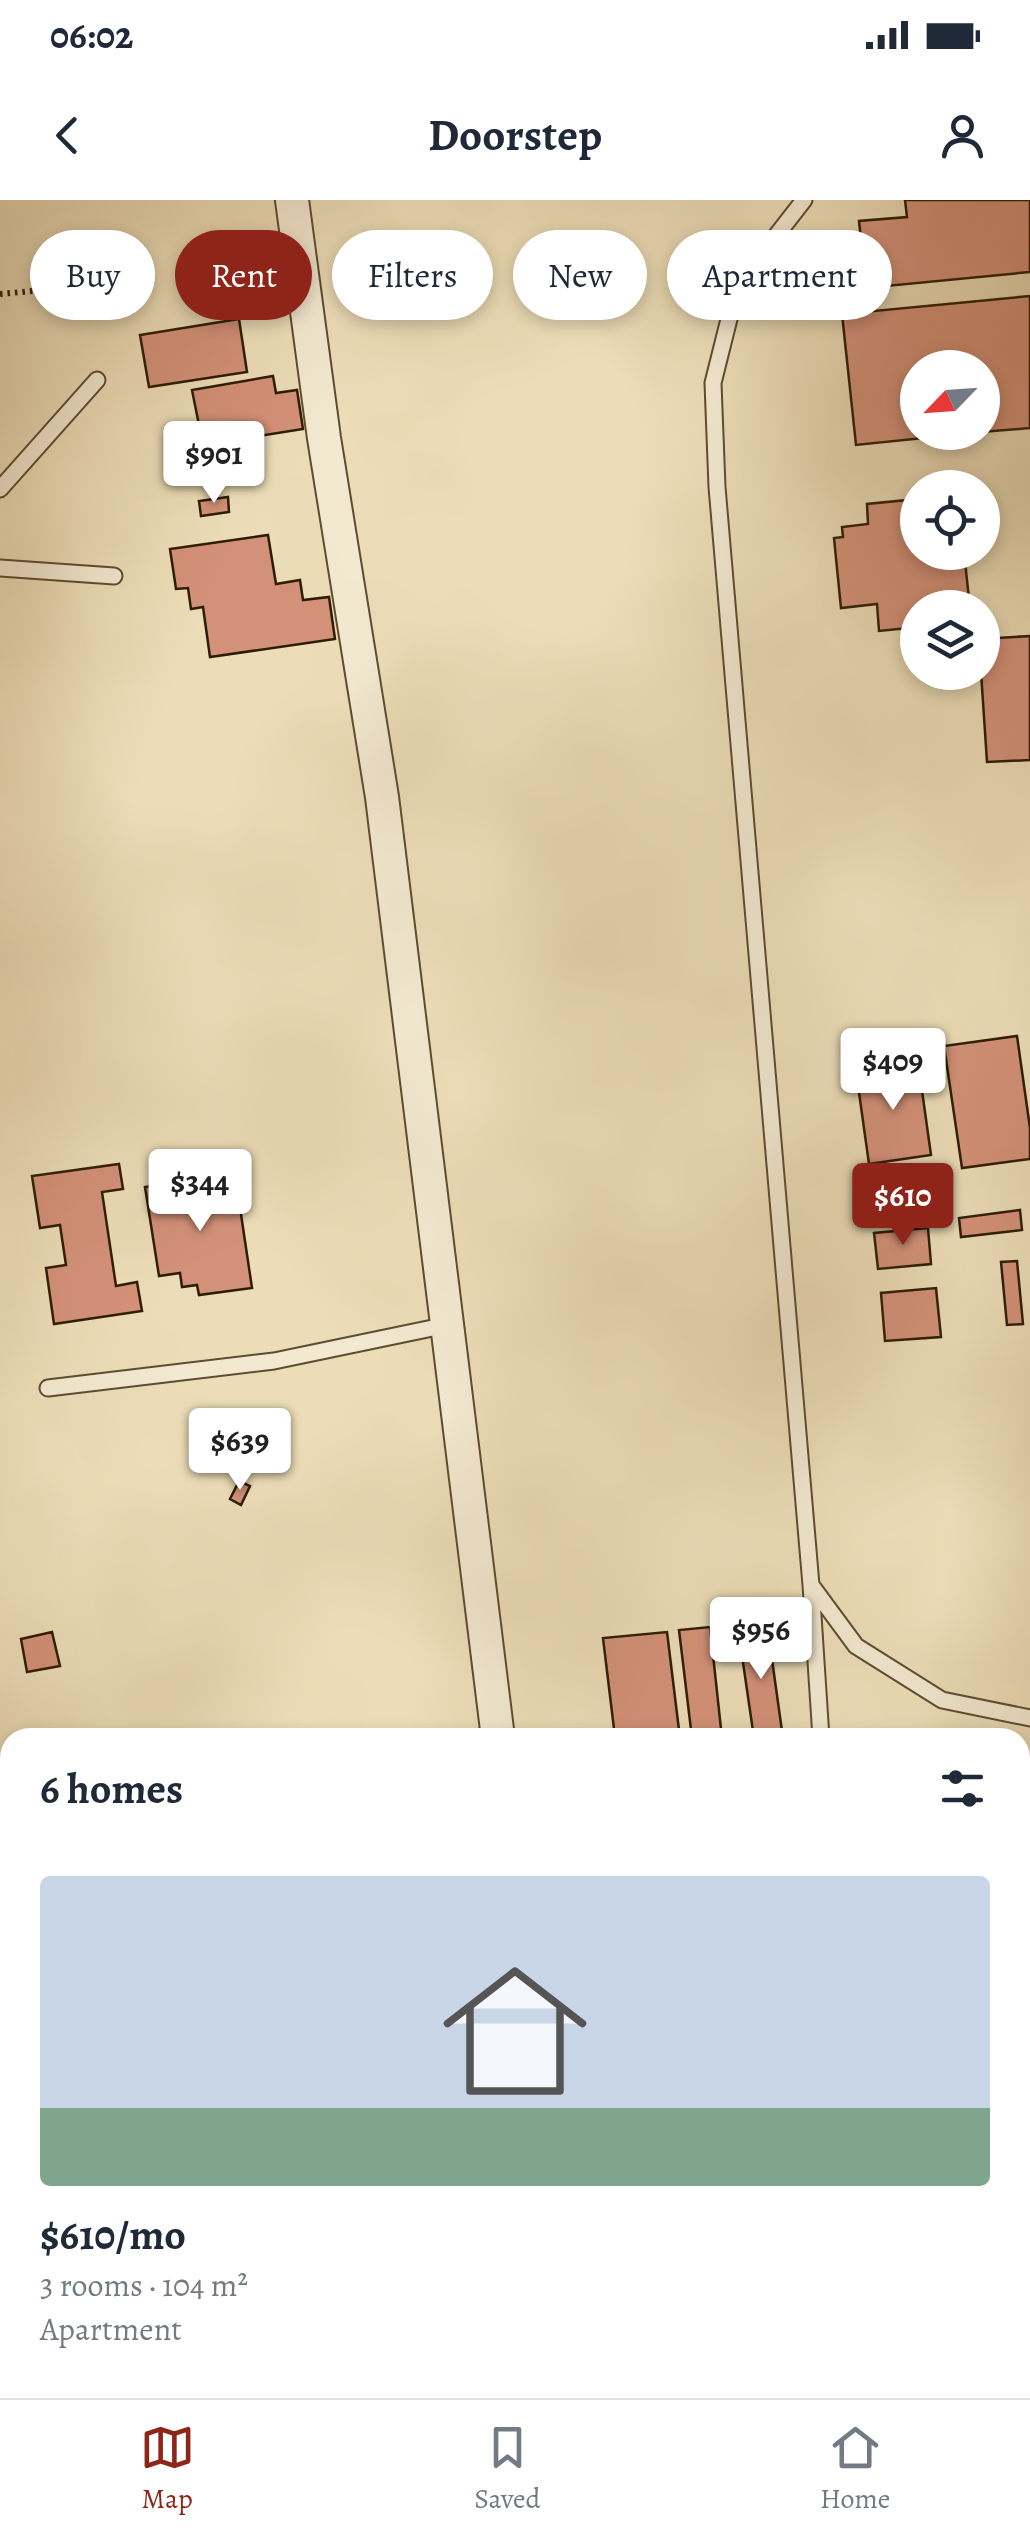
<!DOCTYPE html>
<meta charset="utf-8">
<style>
body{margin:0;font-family:Alegreya,serif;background:#f2f2f3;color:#1f2937;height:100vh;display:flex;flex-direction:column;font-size:38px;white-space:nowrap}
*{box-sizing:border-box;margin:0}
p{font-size:32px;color:#747a83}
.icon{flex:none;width:55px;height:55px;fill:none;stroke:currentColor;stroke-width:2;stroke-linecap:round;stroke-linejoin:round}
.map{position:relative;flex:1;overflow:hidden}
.side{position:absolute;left:0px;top:1528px;width:1030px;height:672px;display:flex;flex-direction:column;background:#fff;border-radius:30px 30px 0 0;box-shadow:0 5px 15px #0003}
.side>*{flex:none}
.hud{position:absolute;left:30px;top:30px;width:970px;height:90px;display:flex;gap:20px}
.needle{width:65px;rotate:245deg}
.tools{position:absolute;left:900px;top:150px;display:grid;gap:20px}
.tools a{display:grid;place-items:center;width:100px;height:100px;border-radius:50%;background:#fff;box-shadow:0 5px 15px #0003;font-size:50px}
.price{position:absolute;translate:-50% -85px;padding:0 22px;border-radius:10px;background:#fff;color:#222;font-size:32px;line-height:65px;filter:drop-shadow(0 2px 5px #0008)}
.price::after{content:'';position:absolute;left:50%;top:60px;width:30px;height:22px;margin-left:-15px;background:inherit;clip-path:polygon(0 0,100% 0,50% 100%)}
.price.on{background:#8f2418;color:#fff}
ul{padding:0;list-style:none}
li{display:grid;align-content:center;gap:20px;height:530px;padding:0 40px}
li span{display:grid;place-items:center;height:310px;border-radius:10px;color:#555}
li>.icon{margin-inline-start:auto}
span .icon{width:180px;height:180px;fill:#fffc;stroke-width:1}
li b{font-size:42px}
h2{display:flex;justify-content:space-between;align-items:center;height:120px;padding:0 40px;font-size:42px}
.tag{padding:0 35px;border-radius:45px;background:#fff;box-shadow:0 5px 15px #0003;font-size:35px;line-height:90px}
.tag.on{background:#8f2418;color:#fff}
.status{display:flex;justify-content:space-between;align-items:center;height:70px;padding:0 50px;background:#fff;direction:ltr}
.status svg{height:28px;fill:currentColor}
header{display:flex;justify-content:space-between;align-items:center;height:130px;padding:0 40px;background:#fff;font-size:45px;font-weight:600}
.dock{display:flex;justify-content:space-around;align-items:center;height:140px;border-top:2px solid #e0e1e3;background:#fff;font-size:28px;color:#747a83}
.dock a{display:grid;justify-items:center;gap:5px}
.dock .on{color:#8f2418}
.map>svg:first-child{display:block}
.building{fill:#d39179;stroke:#2d1c03;stroke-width:2.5}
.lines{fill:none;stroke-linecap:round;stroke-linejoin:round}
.lane-casing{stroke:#5d4c30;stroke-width:19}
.street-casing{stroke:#5d4c30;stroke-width:36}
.path{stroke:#2d1c03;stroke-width:6;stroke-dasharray:2.5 5;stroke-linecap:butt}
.lane{stroke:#f3e9d1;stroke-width:15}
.street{stroke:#f3e9d1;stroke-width:32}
</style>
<div class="status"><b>06:02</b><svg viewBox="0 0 49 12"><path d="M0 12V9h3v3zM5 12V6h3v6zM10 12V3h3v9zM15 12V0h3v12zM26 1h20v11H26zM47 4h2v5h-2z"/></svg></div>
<header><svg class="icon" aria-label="back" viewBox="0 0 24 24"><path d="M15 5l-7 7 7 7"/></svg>Doorstep<svg class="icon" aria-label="person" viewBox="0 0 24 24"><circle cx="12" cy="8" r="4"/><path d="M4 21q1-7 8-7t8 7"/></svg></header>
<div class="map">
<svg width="1030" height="2198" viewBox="0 0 1030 2198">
<rect width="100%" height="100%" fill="#ecddb8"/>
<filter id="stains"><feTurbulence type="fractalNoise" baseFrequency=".002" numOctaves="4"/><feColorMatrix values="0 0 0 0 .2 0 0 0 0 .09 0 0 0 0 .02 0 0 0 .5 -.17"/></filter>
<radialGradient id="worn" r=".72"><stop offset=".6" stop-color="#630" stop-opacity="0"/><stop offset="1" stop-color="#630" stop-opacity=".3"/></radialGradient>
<path class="building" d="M905,0H1030V72L866,88L859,21L907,17Z
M1030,96V228L982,232V168H918V232H982L856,245L842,114Z
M239,119L247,172L149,187L140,135Z
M273,176L276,193L297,190L303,229L203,245L192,190Z
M228,297L229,312L201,316L199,301Z
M918,299V352H964L970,408H918V427L879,431L877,404L841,408L834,338L843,337L842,327L868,324L867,304Z
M268,335L276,384L300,380L303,400L329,397L335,439L210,457L203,407L191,409L188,388L176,389L170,349Z
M1030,436V560L987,562L981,472L982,439Z
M1017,836L1030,928V959L962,968L944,846Z
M918,862L931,955L869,964L856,871Z
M119,964L123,989L102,992L116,1086L137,1082L142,1111L54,1124L46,1068L66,1065L60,1025L40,1028L32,976Z
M235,974L252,1088L199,1095L197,1085L182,1087L180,1073L159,1076L145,987Z
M1020,1010L1022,1030L961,1037L959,1018Z
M928,1028L931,1064L878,1069L874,1033Z
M1017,1061L1023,1124L1007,1125L1001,1062Z
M936,1088L941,1137L885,1141L881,1093Z
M239,1281L250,1286L241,1305L230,1299Z
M767,1424L783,1538H754L738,1428Z
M710,1427L722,1538H692L679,1430Z
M52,1432L60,1466L27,1472L21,1439Z
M667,1432L679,1530L615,1537L603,1438Z
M1030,1612V1754L1022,1755L1020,1613Z
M1030,2159V2198H1017L1020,2190Z
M366,2190H477L479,2198H367Z
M605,2190H665V2198H606Z"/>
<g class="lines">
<g class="lane-casing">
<path id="lane" d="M804,0L765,50L732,107L713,183L717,287L811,1385L856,1446L942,1500L1030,1518
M0,289L97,180
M0,368L114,376
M48,1188L274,1161L447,1125
M811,1385L821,1538
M1020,1912L1030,1909
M683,2190L685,2198
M838,2198L884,2190"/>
</g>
<g class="street-casing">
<path id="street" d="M292,0L324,238L382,597L498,1538"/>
</g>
<path class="path" d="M0,94L97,85L155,86"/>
<use href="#lane" class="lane"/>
<use href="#street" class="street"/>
</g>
<rect width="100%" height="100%" filter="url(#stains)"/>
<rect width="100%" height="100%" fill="url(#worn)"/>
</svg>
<div class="tools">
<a><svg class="needle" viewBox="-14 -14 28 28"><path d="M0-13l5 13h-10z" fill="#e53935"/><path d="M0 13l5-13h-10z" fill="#747a83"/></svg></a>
<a><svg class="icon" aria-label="locate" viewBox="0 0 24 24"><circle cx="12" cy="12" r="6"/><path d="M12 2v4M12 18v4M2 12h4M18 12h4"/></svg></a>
<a><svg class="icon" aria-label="layers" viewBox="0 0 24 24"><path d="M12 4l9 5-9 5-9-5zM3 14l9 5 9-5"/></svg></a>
</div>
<b class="price" style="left:214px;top:306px">$901</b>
<b class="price" style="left:893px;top:913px">$409</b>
<b class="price" style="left:200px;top:1034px">$344</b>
<b class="price on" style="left:903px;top:1048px">$610</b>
<b class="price" style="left:240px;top:1293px">$639</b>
<b class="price" style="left:761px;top:1482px">$956</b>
<div class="hud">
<a class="tag">Buy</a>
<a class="tag on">Rent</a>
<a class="tag">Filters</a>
<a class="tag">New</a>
<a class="tag">Apartment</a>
</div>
<section class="side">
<h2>6 homes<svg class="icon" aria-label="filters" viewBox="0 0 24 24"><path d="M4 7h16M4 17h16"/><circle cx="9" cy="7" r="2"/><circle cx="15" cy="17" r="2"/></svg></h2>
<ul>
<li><span style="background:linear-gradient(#c9d6e8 75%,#7fa58c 0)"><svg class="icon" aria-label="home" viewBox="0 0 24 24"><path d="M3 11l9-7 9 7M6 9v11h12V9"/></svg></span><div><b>$610/mo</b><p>3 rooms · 104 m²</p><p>Apartment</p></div></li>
</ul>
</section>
</div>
<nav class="dock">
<a class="on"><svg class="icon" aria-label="map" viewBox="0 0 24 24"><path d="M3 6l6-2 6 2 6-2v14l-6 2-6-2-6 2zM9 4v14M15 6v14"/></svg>Map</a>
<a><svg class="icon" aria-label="saved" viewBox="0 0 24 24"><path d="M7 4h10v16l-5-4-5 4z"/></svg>Saved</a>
<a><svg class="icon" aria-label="home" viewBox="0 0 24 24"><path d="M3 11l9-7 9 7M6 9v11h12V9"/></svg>Home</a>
</nav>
